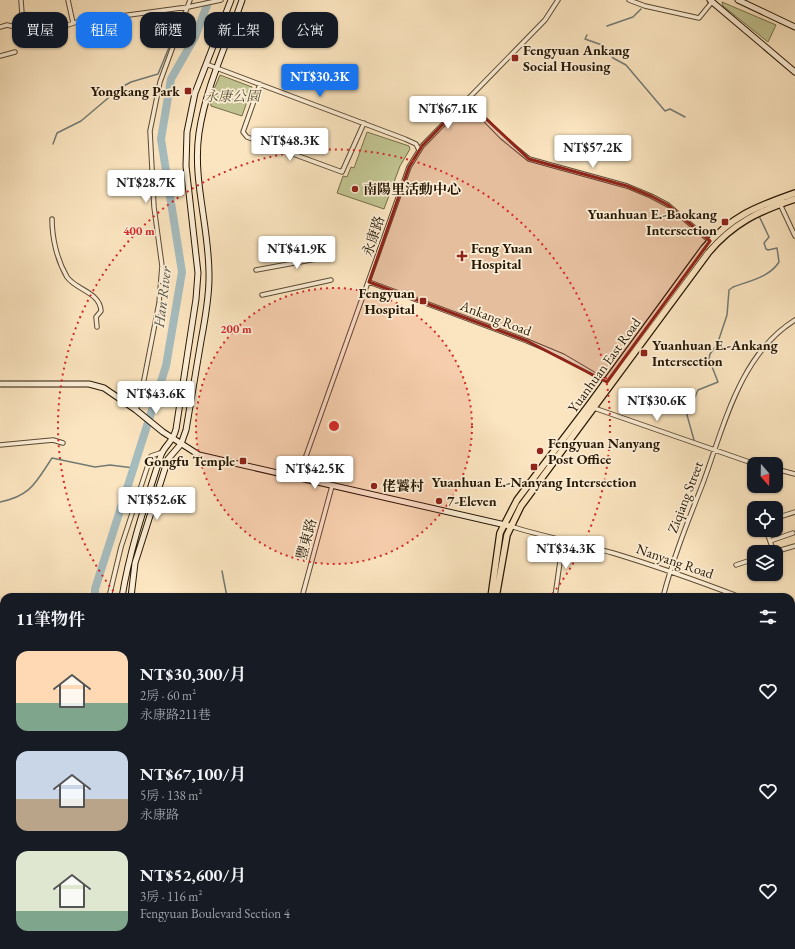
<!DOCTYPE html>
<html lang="zh-TW">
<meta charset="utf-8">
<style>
body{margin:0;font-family:"EB Garamond","Noto Serif TC",serif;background:#242831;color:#f1f3f6;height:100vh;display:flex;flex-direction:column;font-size:15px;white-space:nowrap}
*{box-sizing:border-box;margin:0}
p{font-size:13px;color:#9ea1a6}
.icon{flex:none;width:22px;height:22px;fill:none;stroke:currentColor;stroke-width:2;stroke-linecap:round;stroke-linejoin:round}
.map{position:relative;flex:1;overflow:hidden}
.details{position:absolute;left:0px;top:593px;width:795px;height:356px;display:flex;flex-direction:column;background:#171b24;border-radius:12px 12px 0 0;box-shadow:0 1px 3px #0004}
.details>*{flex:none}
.hud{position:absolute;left:12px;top:12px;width:400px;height:36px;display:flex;gap:8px}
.needle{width:26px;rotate:160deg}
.buttons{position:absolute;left:747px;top:457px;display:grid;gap:8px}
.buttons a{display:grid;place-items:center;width:36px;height:36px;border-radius:8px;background:#171b24;box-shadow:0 1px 3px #0004;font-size:20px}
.price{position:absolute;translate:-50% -34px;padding:0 9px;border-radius:4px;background:#fff;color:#222;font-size:13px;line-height:26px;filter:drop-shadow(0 1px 2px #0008)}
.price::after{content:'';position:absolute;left:50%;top:24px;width:12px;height:9px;margin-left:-6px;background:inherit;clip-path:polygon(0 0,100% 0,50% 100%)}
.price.current{background:#1a73e8;color:#fff}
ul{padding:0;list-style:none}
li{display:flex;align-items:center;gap:12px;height:100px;padding:0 16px}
li span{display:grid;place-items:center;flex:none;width:112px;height:80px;border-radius:12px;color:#555}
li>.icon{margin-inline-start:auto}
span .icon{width:48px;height:48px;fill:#fffc;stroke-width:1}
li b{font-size:17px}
h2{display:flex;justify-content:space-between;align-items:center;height:48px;padding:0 16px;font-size:17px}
.pill{padding:0 14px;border-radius:12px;background:#171b24;box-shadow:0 1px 3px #0004;font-size:14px;line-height:36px}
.pill.current{background:#1a73e8;color:#fff}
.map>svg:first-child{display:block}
.green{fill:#c1c491;stroke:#746e4a}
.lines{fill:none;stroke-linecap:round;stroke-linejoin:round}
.stream{stroke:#727a74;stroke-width:1.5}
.river{stroke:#a5bcbe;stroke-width:8}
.street-casing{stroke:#5b4a33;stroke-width:5.5}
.secondary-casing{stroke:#261704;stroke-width:7}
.primary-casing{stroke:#261704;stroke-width:8}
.street{stroke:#fceed6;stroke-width:3.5}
.secondary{stroke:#fceed6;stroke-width:5}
.primary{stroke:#fbe5c0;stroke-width:5.5}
.marked{fill:#8f2418;fill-opacity:0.2;stroke:#8f2418;stroke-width:3;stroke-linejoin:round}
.ring{fill:none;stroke:#d62828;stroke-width:2;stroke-dasharray:2 4}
.poi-dot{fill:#8f2418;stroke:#fceed6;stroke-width:1.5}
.labels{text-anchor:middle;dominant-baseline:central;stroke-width:3.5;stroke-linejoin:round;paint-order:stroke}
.poi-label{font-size:14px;font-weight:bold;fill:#261704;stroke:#fceed6;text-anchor:start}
.park-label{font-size:14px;font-style:italic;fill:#5c5435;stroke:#fceed6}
.street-label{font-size:14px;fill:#261704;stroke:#fceed6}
.water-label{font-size:15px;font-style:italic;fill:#525145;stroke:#fceed6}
.centre{fill:#d62828;stroke:#fceed6;stroke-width:2}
.ring-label{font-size:12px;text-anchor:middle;font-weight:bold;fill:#d62828;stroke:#fceed6;stroke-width:3.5;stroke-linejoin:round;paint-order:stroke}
</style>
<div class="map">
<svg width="795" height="949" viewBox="0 0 795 949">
<rect width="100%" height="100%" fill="#fbe5c0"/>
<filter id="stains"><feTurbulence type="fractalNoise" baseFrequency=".005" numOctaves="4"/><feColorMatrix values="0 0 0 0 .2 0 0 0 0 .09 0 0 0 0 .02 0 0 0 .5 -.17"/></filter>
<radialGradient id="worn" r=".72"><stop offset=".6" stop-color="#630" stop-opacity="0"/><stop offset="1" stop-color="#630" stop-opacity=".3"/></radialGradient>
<path class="green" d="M722,2L776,25L768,42L723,6Z
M220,75L252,87L242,116L211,106L210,99Z
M367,132L409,146L410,149L400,166L384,209L337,193L343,176L347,177L351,167L354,168Z"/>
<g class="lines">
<path class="stream" d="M607,26L633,17L641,9
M587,35L585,39L602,45L607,49L613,58L626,65L665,111L670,109L685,117
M53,144L57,133L81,121L120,88L131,82L158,74L180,21L199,26
M694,440L687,415L698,390L718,382L709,359L710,354L717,345L727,315L729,290L733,287C749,281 770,277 779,262L777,248L768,250L766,249L764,243L769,237L760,218
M0,502C31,496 36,482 52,458L95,467L110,465L134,468
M222,571L227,597"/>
<path class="river" d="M95,597V589L166,366L182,272L161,139L171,79L195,37L209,0
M0,714L4,712"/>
<g class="street-casing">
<path id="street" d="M21,0L23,28
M68,0L73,23
M629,0L645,6L699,18L712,2
M0,27L7,25L37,32H46L77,22L188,7L221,0
M0,56L15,52
M206,64L405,139L416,144L419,150
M260,84L243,132L247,137L342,172L364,123
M466,100L502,137L529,159L627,186L651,196L668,205L711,242
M780,204L795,236
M52,219C52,238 57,260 67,277C76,290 100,292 101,311L96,317L97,327
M256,270L316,259
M369,282L527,341L563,356L607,382
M262,295L331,280
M594,408L755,464
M136,410L141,395L159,303L162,266L154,207L150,131L160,82L190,0
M0,445L53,440L63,443
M776,469L795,474
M301,479V470L409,167L422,146L545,20L558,0
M776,518L795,512
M510,526C544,537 579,543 613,553C656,566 698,581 740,597
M766,530L774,552
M770,541L793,533
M774,552L795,546
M736,565L754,559
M109,597L121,547L151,456L163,452
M302,597L332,486
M555,597L563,540
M663,597C673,558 688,521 703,483C724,426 740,354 795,320
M791,625L793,618
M791,724L795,722
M0,730L4,729
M0,801L4,799
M791,804L795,802
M0,808L4,813
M0,848L4,845
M791,922L795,920
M390,945L416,949
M725,945V949
M221,949L224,945
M513,949V945
M575,949V945
M642,949V945
M729,949L738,945"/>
</g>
<g class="secondary-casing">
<path id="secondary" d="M710,0L795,72
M738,0L795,27
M0,384H89L104,388L136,410L163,432L199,455L510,526
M122,597C130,548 146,502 161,455C165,445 173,442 176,429L196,299L198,273L186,166L187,132L195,93L231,0
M131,597L135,563L168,459L181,444L186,430C191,401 196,371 201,341C205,320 209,299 209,278C210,229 192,181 199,133C206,86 227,44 242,0
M0,743L4,741
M0,752L4,751"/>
</g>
<g class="primary-casing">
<path id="primary" d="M491,597L500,533L517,500L589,405L704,248C732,216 755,207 795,193
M496,597L507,535L521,506L708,253C733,223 759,211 795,199
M447,949V945
M453,949V945"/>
</g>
<use href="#street" class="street"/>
<use href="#secondary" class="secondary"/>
<use href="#primary" class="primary"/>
</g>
<path class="marked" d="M466,100L529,159L627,186L651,196L668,205L710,241L607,382L527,341L369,282L409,167L422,146Z"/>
<circle cx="334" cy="426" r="138" fill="#d62828" fill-opacity=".12"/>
<g class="ring">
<circle cx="334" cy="426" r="138"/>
<path d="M117 596A276 276 0 1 1 551 596"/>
</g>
<g class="poi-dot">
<rect x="511" y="54" width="8" height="8" rx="2"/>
<rect x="184" y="87" width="8" height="8" rx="2"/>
<circle cx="355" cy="189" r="4"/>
<rect x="721" y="218" width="8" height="8" rx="2"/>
<path d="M460 250h4v4h4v4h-4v4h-4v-4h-4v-4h4z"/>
<rect x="419" y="297" width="8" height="8" rx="2"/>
<rect x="640" y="349" width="8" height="8" rx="2"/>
<circle cx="540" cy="451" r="4"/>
<rect x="239" y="457" width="8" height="8" rx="2"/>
<rect x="530" y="463" width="8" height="8" rx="2"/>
<circle cx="374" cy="486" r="4"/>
<circle cx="439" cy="501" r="4"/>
</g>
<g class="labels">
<g class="poi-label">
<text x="523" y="50">Fengyuan Ankang<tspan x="523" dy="16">Social Housing</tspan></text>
<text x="180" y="91" text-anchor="end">Yongkang Park</text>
<text x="363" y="189">南陽里活動中心</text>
<text x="717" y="214" text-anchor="end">Yuanhuan E.-Baokang<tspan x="717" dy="16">Intersection</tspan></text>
<text x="471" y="248">Feng Yuan<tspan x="471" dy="16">Hospital</tspan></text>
<text x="415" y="293" text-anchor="end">Fengyuan<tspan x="415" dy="16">Hospital</tspan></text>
<text x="652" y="345">Yuanhuan E.-Ankang<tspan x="652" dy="16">Intersection</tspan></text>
<text x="548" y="443">Fengyuan Nanyang<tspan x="548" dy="16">Post Office</tspan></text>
<text x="235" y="461" text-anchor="end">Gongfu Temple</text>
<text x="534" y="482" text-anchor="middle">Yuanhuan E.-Nanyang Intersection</text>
<text x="382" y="486">佬饕村</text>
<text x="447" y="501">7-Eleven</text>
</g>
<g class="park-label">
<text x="232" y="96">永康公園</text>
</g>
<g class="street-label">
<text transform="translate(373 236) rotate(-72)">永康路</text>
<text transform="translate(496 318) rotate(21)">Ankang Road</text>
<text transform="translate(604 365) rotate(-54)">Yuanhuan East Road</text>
<text transform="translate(685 497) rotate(-69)">Ziqiang Street</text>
<text transform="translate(306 539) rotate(-75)">豐東路</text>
<text transform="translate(675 561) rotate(19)">Nanyang Road</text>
</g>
<g class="water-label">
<text transform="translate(162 297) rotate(-83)">Han River</text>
</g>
</g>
<circle cx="334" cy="426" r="6" class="centre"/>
<g class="ring-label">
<text x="139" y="235">400 m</text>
<text x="236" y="333">200 m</text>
</g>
<rect width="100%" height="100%" filter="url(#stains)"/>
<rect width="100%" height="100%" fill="url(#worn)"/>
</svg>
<div class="buttons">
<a><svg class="needle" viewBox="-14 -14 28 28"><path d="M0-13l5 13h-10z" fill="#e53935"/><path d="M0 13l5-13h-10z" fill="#9ea1a6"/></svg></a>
<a><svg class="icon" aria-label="locate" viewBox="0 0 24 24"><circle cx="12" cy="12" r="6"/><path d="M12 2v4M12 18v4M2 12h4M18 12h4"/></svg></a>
<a><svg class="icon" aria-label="layers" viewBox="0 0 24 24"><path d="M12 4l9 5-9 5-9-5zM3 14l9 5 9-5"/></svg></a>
</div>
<b class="price current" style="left:320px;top:98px">NT$30.3K</b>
<b class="price" style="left:448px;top:130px">NT$67.1K</b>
<b class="price" style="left:290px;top:162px">NT$48.3K</b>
<b class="price" style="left:593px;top:169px">NT$57.2K</b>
<b class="price" style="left:146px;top:204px">NT$28.7K</b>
<b class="price" style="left:297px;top:270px">NT$41.9K</b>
<b class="price" style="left:156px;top:415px">NT$43.6K</b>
<b class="price" style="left:657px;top:422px">NT$30.6K</b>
<b class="price" style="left:315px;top:490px">NT$42.5K</b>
<b class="price" style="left:157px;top:521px">NT$52.6K</b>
<b class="price" style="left:566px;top:570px">NT$34.3K</b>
<div class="hud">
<a class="pill">買屋</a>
<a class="pill current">租屋</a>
<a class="pill">篩選</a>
<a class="pill">新上架</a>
<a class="pill">公寓</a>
</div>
<section class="details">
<h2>11筆物件<svg class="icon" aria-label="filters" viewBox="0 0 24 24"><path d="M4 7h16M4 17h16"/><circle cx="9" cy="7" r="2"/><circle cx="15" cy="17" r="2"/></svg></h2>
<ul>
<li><span style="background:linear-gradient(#ffd9b3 65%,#7fa58c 0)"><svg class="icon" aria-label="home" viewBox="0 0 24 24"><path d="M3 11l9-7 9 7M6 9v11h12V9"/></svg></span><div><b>NT$30,300/月</b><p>2房 · 60 m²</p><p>永康路211巷</p></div><svg class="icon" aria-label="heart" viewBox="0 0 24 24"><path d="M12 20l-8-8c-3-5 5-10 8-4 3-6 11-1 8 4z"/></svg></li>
<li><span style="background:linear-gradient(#c9d6e8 60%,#b9a48a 0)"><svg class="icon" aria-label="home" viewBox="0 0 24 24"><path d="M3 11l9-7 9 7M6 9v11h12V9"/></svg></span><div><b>NT$67,100/月</b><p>5房 · 138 m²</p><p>永康路</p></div><svg class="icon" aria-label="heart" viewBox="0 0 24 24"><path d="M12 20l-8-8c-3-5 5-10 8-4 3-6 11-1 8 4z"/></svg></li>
<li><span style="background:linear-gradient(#dfe7d0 75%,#7fa58c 0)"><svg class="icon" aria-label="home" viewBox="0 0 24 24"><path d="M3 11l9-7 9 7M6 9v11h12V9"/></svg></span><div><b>NT$52,600/月</b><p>3房 · 116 m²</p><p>Fengyuan Boulevard Section 4</p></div><svg class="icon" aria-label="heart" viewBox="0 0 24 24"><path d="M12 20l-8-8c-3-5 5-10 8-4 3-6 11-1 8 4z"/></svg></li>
</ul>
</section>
</div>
